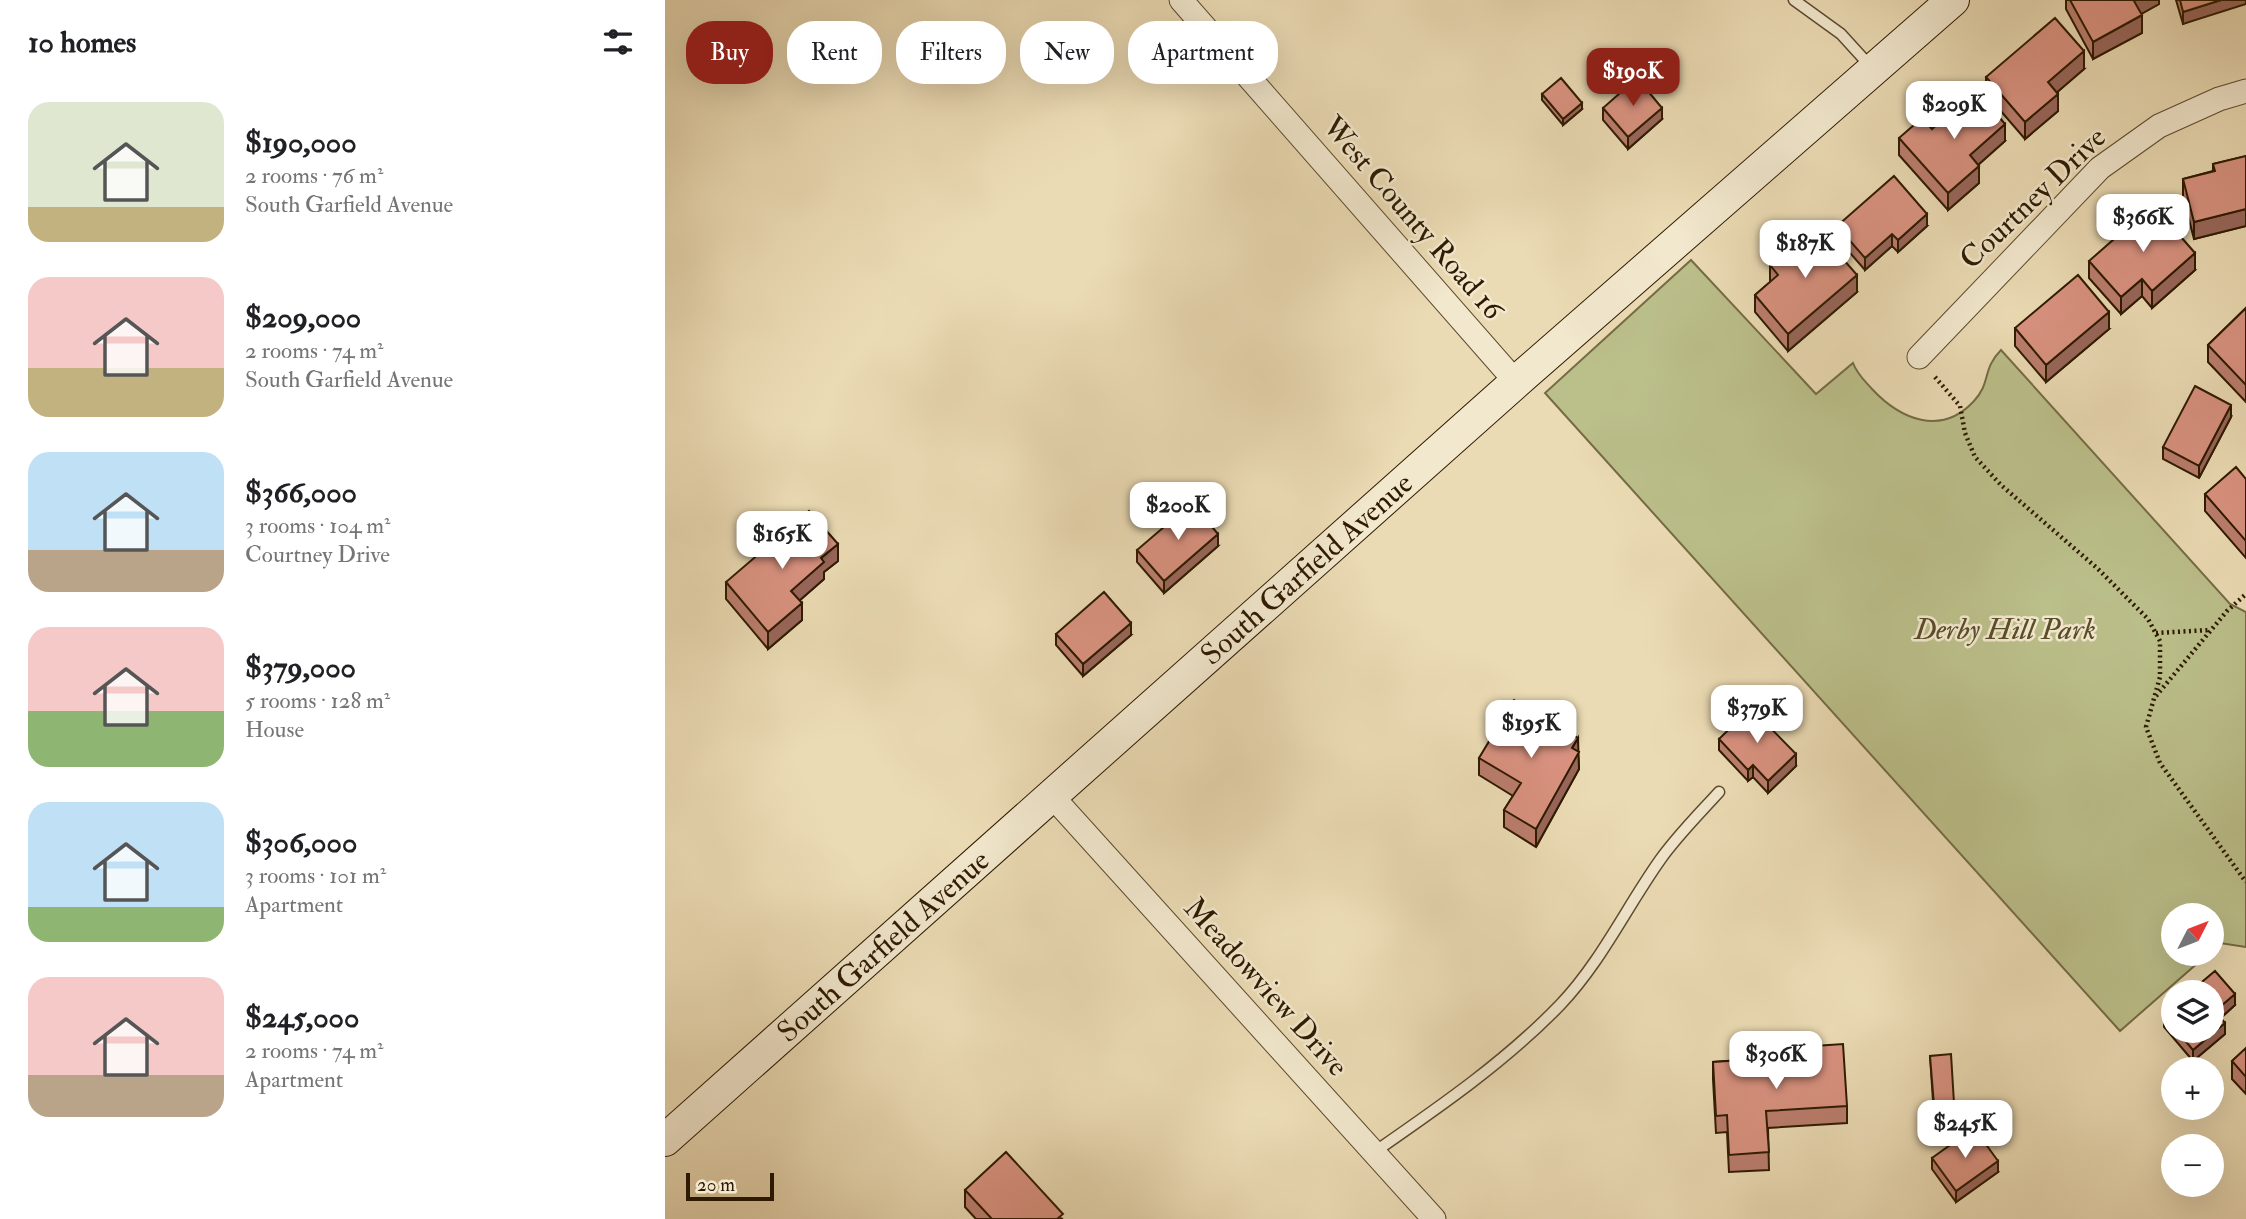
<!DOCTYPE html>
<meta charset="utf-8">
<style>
body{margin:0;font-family:"IM FELL Double Pica",serif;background:#f6f6f6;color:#202124;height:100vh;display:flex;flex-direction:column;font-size:26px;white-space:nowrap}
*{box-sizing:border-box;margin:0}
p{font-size:23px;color:#757577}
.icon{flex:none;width:38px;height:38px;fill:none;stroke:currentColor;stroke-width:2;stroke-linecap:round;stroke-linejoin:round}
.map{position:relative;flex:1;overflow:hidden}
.drawer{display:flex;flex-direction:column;background:#fff;width:665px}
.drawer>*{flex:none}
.top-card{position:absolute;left:21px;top:21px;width:665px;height:63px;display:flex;gap:14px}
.needle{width:46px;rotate:48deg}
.fabs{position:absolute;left:1496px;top:903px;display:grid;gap:14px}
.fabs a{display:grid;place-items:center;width:63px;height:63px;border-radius:50%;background:#fff;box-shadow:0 7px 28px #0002;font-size:35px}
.scale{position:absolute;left:21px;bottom:18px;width:88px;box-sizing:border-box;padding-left:7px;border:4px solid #2e1a00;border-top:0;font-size:19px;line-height:24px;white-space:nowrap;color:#2e1a00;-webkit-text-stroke:5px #f2e8ce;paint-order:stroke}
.price{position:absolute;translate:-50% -60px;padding:0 16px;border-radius:14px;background:#fff;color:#222;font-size:23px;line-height:46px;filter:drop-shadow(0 2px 4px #0008)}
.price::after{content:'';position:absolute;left:50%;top:42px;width:21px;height:16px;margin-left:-10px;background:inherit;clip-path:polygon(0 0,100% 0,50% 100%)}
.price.active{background:#8f2418;color:#fff}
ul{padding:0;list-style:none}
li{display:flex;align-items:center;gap:21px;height:175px;padding:0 28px}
li span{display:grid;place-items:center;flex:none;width:196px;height:140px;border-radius:21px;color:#555}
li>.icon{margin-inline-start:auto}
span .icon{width:84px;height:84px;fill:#fffc;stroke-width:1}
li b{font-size:30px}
h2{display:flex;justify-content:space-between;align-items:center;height:84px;padding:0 28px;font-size:30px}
.tag{padding:0 24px;border-radius:28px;background:#fff;box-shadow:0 7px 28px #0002;font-size:24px;line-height:63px}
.tag.active{background:#8f2418;color:#fff}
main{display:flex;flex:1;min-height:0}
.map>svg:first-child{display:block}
.green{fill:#bbbf8a;stroke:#746c45;stroke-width:2}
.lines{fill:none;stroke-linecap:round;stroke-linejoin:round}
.lane-casing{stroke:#5d4a2d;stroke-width:13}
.street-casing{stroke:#5d4a2d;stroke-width:25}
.secondary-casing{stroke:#2e1a00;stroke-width:34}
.path{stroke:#2e1a00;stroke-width:4.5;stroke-dasharray:2 3.5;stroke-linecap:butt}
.lane{stroke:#f2e8ce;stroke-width:10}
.street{stroke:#f2e8ce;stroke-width:23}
.secondary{stroke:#f2e8ce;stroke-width:32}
.wall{fill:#bb7e6e;stroke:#2e1a00;stroke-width:2}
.shaded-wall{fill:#98665a;stroke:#2e1a00;stroke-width:2}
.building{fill:#d99280;stroke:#2e1a00;stroke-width:2}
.labels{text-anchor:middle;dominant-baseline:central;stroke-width:5;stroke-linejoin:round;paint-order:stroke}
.street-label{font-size:30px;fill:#2e1a00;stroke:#f2e8ce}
.park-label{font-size:30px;font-style:italic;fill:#584c29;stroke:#f2e8ce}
</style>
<main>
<section class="drawer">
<h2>10 homes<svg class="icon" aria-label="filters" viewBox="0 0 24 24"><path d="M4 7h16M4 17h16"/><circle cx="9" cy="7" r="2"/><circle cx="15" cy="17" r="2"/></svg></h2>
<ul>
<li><span style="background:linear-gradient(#dfe7d0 75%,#c2b280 0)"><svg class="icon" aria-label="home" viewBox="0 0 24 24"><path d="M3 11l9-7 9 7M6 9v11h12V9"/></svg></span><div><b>$190,000</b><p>2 rooms · 76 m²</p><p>South Garfield Avenue</p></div></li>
<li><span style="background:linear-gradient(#f6c9c9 65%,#c2b280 0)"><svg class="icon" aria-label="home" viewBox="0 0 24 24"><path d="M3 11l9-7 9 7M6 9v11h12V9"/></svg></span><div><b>$209,000</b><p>2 rooms · 74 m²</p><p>South Garfield Avenue</p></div></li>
<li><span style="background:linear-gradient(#bfe0f5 70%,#b9a48a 0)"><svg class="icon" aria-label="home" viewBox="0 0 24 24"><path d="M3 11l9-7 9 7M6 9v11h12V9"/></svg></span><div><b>$366,000</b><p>3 rooms · 104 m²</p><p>Courtney Drive</p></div></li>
<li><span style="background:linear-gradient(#f6c9c9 60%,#8fb573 0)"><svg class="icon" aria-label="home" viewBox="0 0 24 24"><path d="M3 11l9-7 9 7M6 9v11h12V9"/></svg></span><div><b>$379,000</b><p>5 rooms · 128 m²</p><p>House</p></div></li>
<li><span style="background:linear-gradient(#bfe0f5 75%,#8fb573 0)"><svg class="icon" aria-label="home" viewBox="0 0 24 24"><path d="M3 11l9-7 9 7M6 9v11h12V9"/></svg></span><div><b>$306,000</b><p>3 rooms · 101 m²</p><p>Apartment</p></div></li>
<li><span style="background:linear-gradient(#f6c9c9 70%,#b9a48a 0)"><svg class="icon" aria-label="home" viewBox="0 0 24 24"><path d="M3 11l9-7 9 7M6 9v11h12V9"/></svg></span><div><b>$245,000</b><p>2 rooms · 74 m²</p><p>Apartment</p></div></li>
</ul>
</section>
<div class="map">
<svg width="1581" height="1219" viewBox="0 0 1581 1219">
<rect width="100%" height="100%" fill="#ebdbb4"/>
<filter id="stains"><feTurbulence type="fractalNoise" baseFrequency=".00286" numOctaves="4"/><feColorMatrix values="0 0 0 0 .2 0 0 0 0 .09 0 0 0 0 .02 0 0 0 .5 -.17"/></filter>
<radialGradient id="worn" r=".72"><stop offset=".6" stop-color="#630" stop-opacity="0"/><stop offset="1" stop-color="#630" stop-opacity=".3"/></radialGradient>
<path class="green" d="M1026,260L1151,394L1188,363C1192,374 1199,380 1207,389C1235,419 1276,437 1309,401C1326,383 1317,369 1336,350L1565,604L1581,612V947L1555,943L1547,950V915H1508V954H1543L1455,1031L880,393Z"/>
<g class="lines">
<g class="lane-casing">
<path id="lane" d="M1129,0L1176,34L1206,67
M708,1153C773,1108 840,1062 895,1005C936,962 961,908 995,860C1012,836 1034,814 1054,792"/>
</g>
<g class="street-casing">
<path id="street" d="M516,0L851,382
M1254,357L1435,168L1494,126L1554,99L1581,91
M386,795L769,1219"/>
</g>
<g class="secondary-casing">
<g id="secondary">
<path id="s1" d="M0,1140L859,375L1288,0"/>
</g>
</g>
<path class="path" d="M1270,377L1295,406L1300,433L1310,457L1336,485L1432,568L1483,619L1495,641V677L1481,727L1495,763L1581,882
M1491,633L1545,630
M1491,696L1562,611L1581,594"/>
<use href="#lane" class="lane"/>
<use href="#street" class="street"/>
<use href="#secondary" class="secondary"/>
</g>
<path class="wall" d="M1401,0H1494V4L1476,14L1477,33L1428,59L1401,9Z
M1511,0H1581L1518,24Z
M1419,69L1392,92L1393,111L1360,139L1321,94V77Z
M877,94L917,109L898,125L877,100Z
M938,108L997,119L963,149L938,120Z
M1267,129L1340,141L1313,165L1314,183L1283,210L1234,155V138Z
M1581,156V226L1529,239L1518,196V179L1548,171V164Z
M1172,226H1262L1233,252L1227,246L1200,270L1172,238Z
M1424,261L1530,270L1487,308L1477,296L1456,314L1424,278Z
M1105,265L1192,292L1123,351L1090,312V295L1105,282Z
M1581,308V402L1543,362V345Z
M1350,328L1444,329L1381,382L1350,346Z
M1566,417L1534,478L1498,459V447Z
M1581,479V558L1540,511V494Z
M553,546L499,593L472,562V550Z
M173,561L159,572V579L135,600L137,620L103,649L61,599V582Z
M391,634L466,635L418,676L391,645Z
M1054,739L1131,766L1103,793L1088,777L1083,781L1054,750Z
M913,752L914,769L871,847L839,827V810L848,796L814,775V758Z
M1547,992L1570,1005L1556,1018L1560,1034L1528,1061L1499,1027V1015L1508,1007V1031H1547Z
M1120,1048L1182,1106V1123L1103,1128L1104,1170L1064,1172L1062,1132L1051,1133L1048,1079V1062L1120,1057Z
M1581,1048V1094L1567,1079V1061Z
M1265,1056L1289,1103V1115L1269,1116Z
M1267,1158L1333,1172L1291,1202L1267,1169Z
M300,1190L398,1219H311L300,1207Z"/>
<path class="shaded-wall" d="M1470,0H1494V4L1469,18V1Z
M1556,0H1581V4L1518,24V12Z
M1477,15V33L1428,59V42Z
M1419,51V69L1383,100V82Z
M1393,94V111L1360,139V122Z
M917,103V109L898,125V119Z
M997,108V119L963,149V137Z
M1340,124V141L1305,172V155Z
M1314,166V183L1283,210V193Z
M1581,209V226L1529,239V222Z
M1262,214V226L1233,252V240Z
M1227,234V246L1200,270V258Z
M1530,253V270L1487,308V291Z
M1192,275V292L1123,351V334Z
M1477,279V296L1456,314V297Z
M1444,312V329L1381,382V365Z
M1566,405V417L1534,478V466Z
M553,534V546L499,593V581Z
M173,544V561L159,572V579L126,608V591L156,558Z
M137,603V620L103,649V632Z
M466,623V635L418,676V664Z
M913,738L914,769L871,847V829L907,748Z
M1131,754V766L1103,793V781Z
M1088,765V777L1083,781V770Z
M1570,994V1005L1550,1023V1011Z
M1560,1023V1034L1528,1061V1050Z
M1333,1161V1172L1291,1202V1191Z"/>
<path class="building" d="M1405,0H1470L1469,1L1477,15L1428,42Z
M1515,0H1556L1518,12Z
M1390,18L1419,51L1383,82L1393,94L1360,122L1321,77Z
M896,78L917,103L898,119L877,94Z
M972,78L997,108L963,137L938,108Z
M1311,90L1340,124L1305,155L1314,166L1283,193L1234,138L1257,118L1267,129Z
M1581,156V209L1529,222L1518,179L1550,171L1548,164Z
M1229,176L1262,214L1233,240L1227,234L1200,258L1172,226Z
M1488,205L1530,253L1487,291L1477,279L1456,297L1424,261Z
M1150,227L1192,275L1123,334L1090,295L1113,275L1105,265Z
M1413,275L1444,312L1381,365L1350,328Z
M1581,308V385L1543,345Z
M1530,386L1566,405L1534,466L1498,447Z
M1571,467L1581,479V541L1540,494Z
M527,503L553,534L499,581L472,550Z
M144,511L173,544L156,558L159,562L126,591L137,603L103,632L61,582Z
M439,592L466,623L418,664L391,634Z
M849,700L913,738L907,748L914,752L871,829L839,810L856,783L814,758Z
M1086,708L1131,754L1103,781L1088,765L1083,770L1054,739Z
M1550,971L1570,994L1550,1011L1560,1023L1528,1050L1512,1031H1547V992H1525Z
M1508,1007V1027L1499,1015Z
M1178,1044L1182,1106L1101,1111L1104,1152L1064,1155L1062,1115L1051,1116L1048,1062L1121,1057L1120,1048Z
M1581,1048V1077L1567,1061Z
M1286,1054L1289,1103L1269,1105L1265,1056Z
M1309,1128L1333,1161L1291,1191L1267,1158Z
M341,1152L398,1214L392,1219H327L300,1190Z"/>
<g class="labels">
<g class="street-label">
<text transform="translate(1368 198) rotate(-44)">Courtney Drive</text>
<text transform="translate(748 218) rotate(49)">West County Road 16</text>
<text stroke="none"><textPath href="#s1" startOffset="859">South Garfield Avenue</textPath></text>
<text stroke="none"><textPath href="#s1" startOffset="292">South Garfield Avenue</textPath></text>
<text transform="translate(601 987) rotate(48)">Meadowview Drive</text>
</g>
<g class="park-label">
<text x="1340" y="629">Derby Hill Park</text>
</g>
</g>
<rect width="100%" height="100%" filter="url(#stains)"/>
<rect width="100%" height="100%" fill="url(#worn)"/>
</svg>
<div class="fabs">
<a><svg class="needle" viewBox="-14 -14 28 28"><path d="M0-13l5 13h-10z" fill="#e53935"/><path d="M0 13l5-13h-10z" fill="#757577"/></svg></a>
<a><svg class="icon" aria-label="layers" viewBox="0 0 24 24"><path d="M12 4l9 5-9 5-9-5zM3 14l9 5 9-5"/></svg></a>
<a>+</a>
<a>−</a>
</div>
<div class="scale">20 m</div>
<b class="price active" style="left:968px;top:108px">$190K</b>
<b class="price" style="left:1289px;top:141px">$209K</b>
<b class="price" style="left:1478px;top:254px">$366K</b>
<b class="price" style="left:1140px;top:280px">$187K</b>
<b class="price" style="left:513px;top:542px">$200K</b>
<b class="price" style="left:117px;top:571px">$165K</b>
<b class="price" style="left:1092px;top:745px">$379K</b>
<b class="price" style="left:866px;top:760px">$195K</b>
<b class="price" style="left:1111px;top:1091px">$306K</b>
<b class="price" style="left:1300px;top:1160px">$245K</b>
<div class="top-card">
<a class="tag active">Buy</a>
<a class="tag">Rent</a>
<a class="tag">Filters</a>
<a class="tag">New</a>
<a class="tag">Apartment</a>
</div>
</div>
</main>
